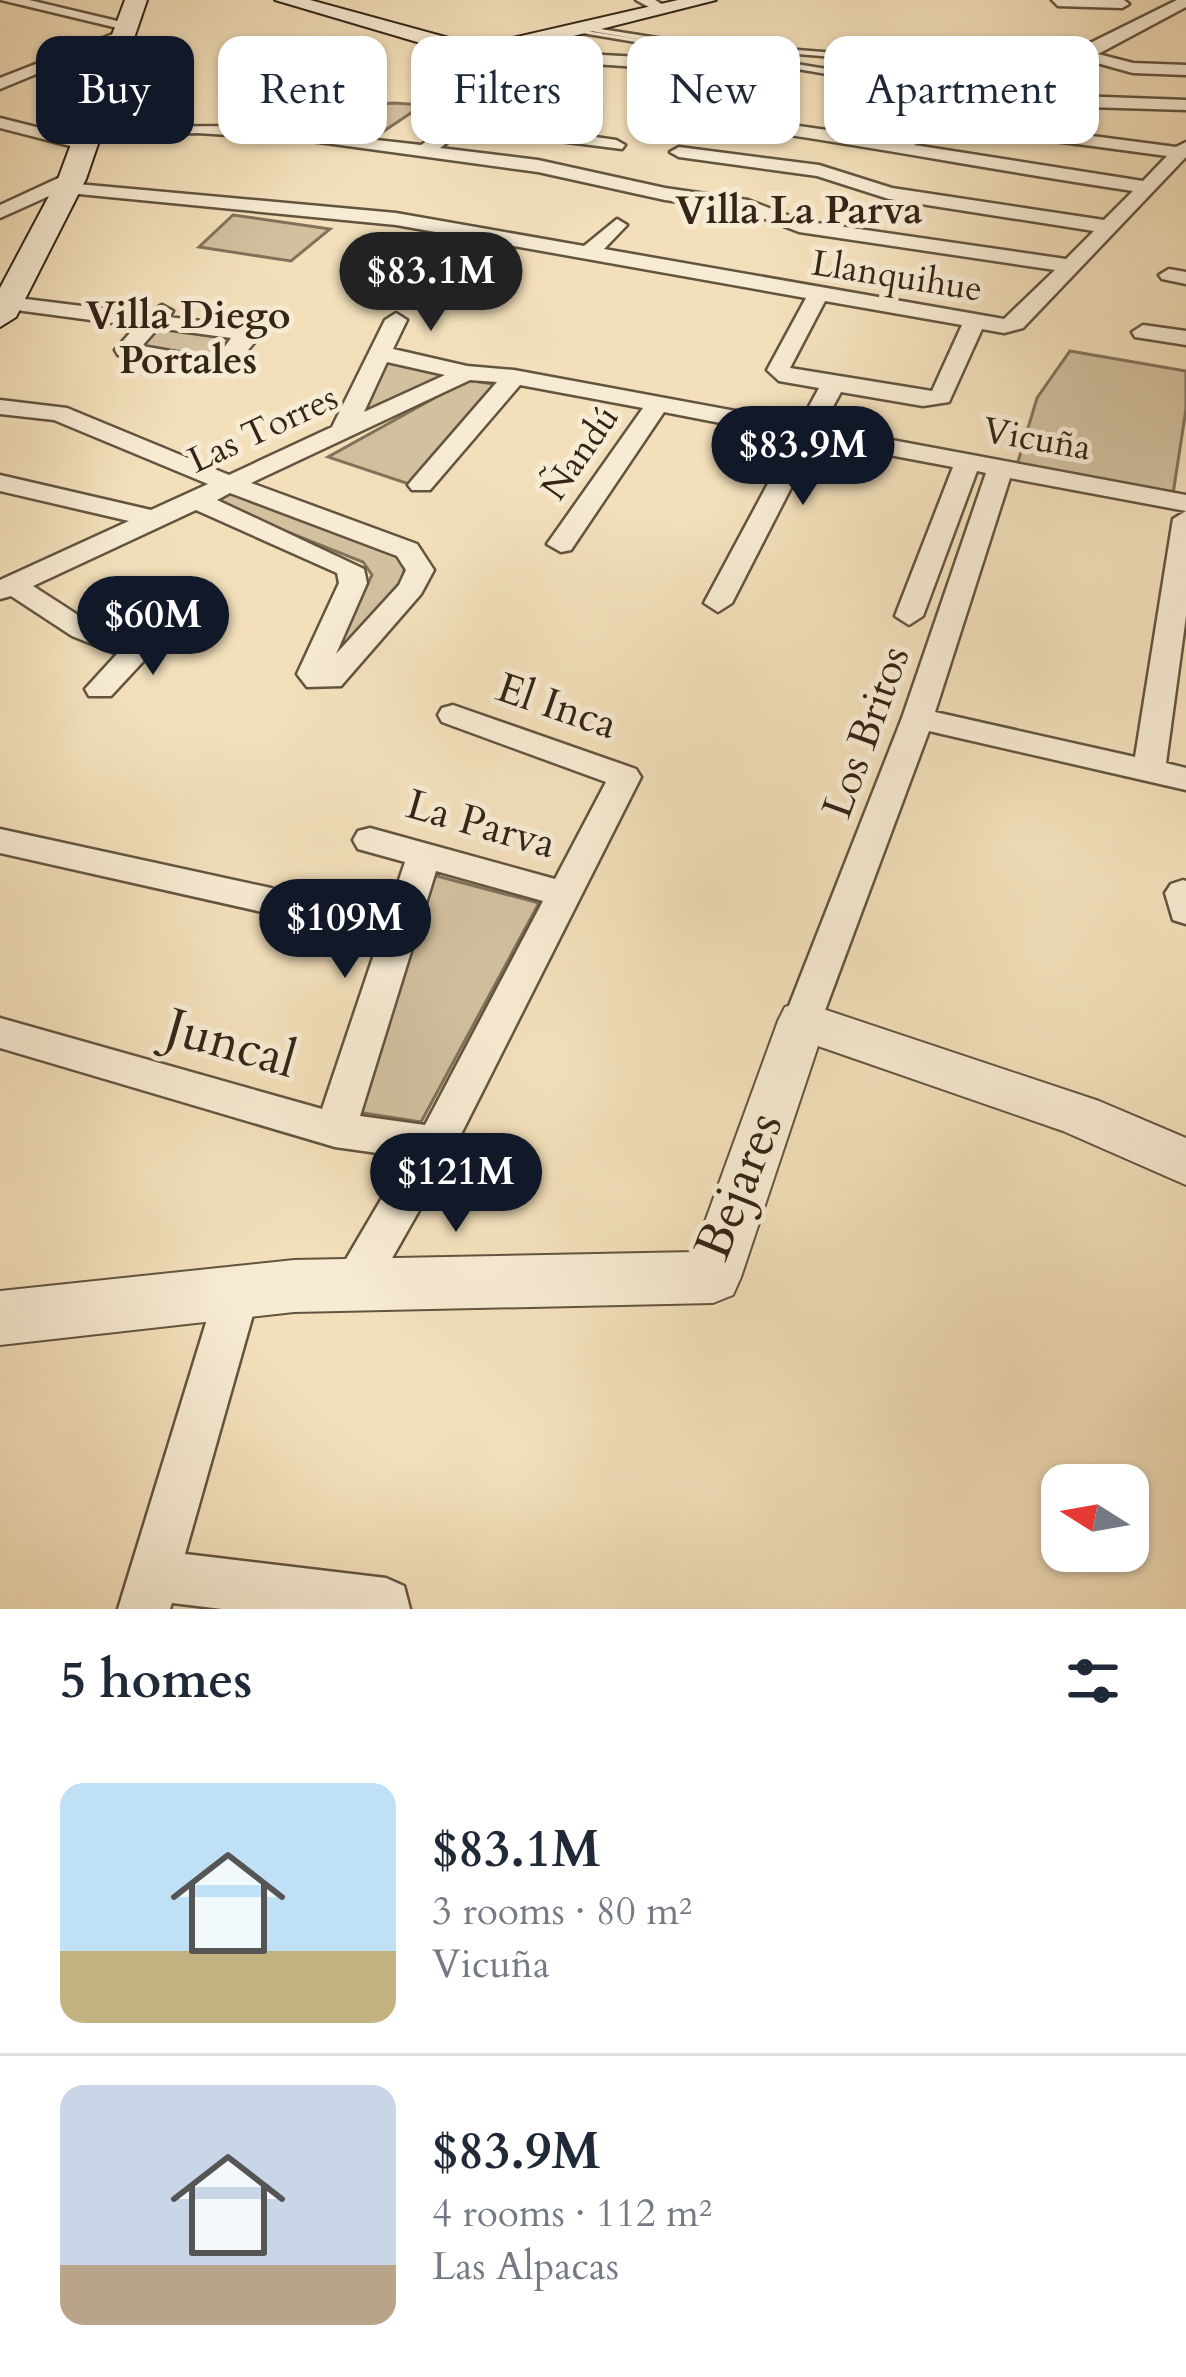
<!DOCTYPE html>
<meta charset="utf-8">
<style>
body{margin:0;font-family:Cardo,serif;background:#f6f6f7;color:#1f2937;height:100vh;display:flex;flex-direction:column;font-size:45px;white-space:nowrap}
*{box-sizing:border-box;margin:0}
p{font-size:39px;color:#747a83}
.icon{flex:none;width:66px;height:66px;fill:none;stroke:currentColor;stroke-width:2;stroke-linecap:round;stroke-linejoin:round}
.map{position:relative;height:1609px;overflow:hidden}
.sheet{display:flex;flex-direction:column;background:#fff;flex:1}
.sheet>*{flex:none}
.guide{position:absolute;left:36px;top:36px;width:1116px;height:108px;display:flex;gap:24px}
.needle{width:78px;rotate:281deg}
.tools{position:absolute;left:1041px;top:1464px;display:grid;gap:24px}
.tools a{display:grid;place-items:center;width:108px;height:108px;border-radius:24px;background:#fff;box-shadow:0 3px 9px #0004;font-size:60px}
.price{position:absolute;translate:-50% -102px;padding:0 27px;border-radius:42px;background:#111827;color:#fff;font-size:39px;line-height:78px;filter:drop-shadow(0 3px 6px #0008)}
.price::after{content:'';position:absolute;left:50%;top:72px;width:36px;height:27px;margin-left:-18px;background:inherit;clip-path:polygon(0 0,100% 0,50% 100%)}
.price.selected{background:#222;color:#fff}
ul{padding:0;list-style:none}
li{display:flex;align-items:center;gap:36px;height:300px;padding:0 60px}
li+li{border-top:3px solid #e0e1e3}
li span{display:grid;place-items:center;flex:none;width:336px;height:240px;border-radius:24px;color:#555}
li>.icon{margin-inline-start:auto}
span .icon{width:144px;height:144px;fill:#fffc;stroke-width:1}
li b{font-size:51px}
h2{display:flex;justify-content:space-between;align-items:center;height:144px;padding:0 60px;font-size:51px}
.pill{padding:0 42px;border-radius:24px;background:#fff;box-shadow:0 3px 9px #0004;font-size:42px;line-height:108px}
.pill.selected{background:#111827;color:#fff}
.map>svg:first-child{display:block}
.green{fill:#d2c09f;stroke:#82725b;stroke-width:3}
.lines{fill:none;stroke-linecap:round;stroke-linejoin:round}
.service-casing{stroke:#635440;stroke-width:5}
.minor-casing{stroke:#635440;stroke-width:5}
.tertiary-casing{stroke:#635440;stroke-width:4}
.secondary-casing{stroke:#332517;stroke-width:4}
.service{fill:#f7ebd3;fill-rule:evenodd}
.minor{fill:#f7ebd3;fill-rule:evenodd}
.tertiary{fill:#f7ebd3;fill-rule:evenodd}
.secondary{fill:#f7ebd3;fill-rule:evenodd}
.labels{text-anchor:middle;dominant-baseline:central;stroke-width:10;stroke-linejoin:round;paint-order:stroke}
.far-street-label{font-size:36px;fill:#332517;stroke:#f7ebd3}
.far-neighbourhood-label{font-size:39px;font-weight:bold;fill:#332517;stroke:#f7ebd3}
.street-label{font-size:42px;fill:#332517;stroke:#f7ebd3}
.near-street-label{font-size:51px;fill:#332517;stroke:#f7ebd3}
</style>
<div class="map">
<svg width="1186" height="1609" viewBox="0 0 1186 1609">
<rect width="100%" height="100%" fill="#f3e0bb"/>
<filter id="stains"><feTurbulence type="fractalNoise" baseFrequency=".00167" numOctaves="4"/><feColorMatrix values="0 0 0 0 .2 0 0 0 0 .09 0 0 0 0 .02 0 0 0 .5 -.17"/></filter>
<radialGradient id="worn" r=".72"><stop offset=".6" stop-color="#630" stop-opacity="0"/><stop offset="1" stop-color="#630" stop-opacity=".3"/></radialGradient>
<path class="green" d="M394,103L423,105L375,137L271,127L273,116L310,113L312,108Z
M233,215L330,229L291,261L199,247Z
M156,328L236,338L217,364L136,348Z
M1070,351L1186,371V409L1173,494L1017,465L1037,398Z
M383,360L451,372L359,418Z
M467,380L499,385L409,484L328,457Z
M230,490L398,555L405,565L402,583L329,664L372,575L363,562L212,502Z
M433,875L539,903L421,1122L357,1112Z"/>
<g class="lines">
<g class="service-casing">
<path id="service" d="M582,26L670,40L836,53L861,65L833,75L570,31L574,29L644,40L585,30ZM671,44L834,57L850,65L833,70Z"/>
</g>
<g class="minor-casing">
<path id="minor" d="M1,0H29L134,25L126,30Z
M636,0H655L670,9L658,12Z
M1052,0H1124L1129,4L1122,8L1058,6Z
M1177,0H1186V7L1098,54L1133,63L1186,65V75L1133,73L1086,60L1022,94L1186,100V110L1021,105L1000,95L1074,51Z
M118,32L131,35L0,89V78Z
M261,43L269,48L260,127L421,145L462,118L616,140L625,145L622,149L465,129L440,148L538,160L665,188L748,200L803,221L1066,259L1094,231L889,199L817,176L679,157L670,152L679,147L819,165L892,188L1104,220L1133,191C990,170 850,142 707,123L698,118L707,113L897,140L955,118L1176,147L1186,142V157L1023,328L1004,333L982,329L949,402L923,406L841,392L822,427L1186,495V511L1010,478L935,712L1135,757L1173,519L1186,511V616L1166,763L1186,768V790L929,731L821,1021L815,1032L802,1036L789,1032L783,1021L902,718L986,473L977,471L923,616L909,625L895,616L953,467L815,441L732,603L718,612L704,603L793,437L664,412L571,550L561,552L547,544L643,408L520,385L430,490H412L408,485L412,480L497,382L470,380L251,483L417,544L434,570L421,594L341,686L307,687L297,674L339,583L337,573L196,510L33,586L92,624L133,639L154,618L164,615L178,624L111,696H89L85,689L117,654L72,636L11,596L0,599V580L129,521L0,491V475L151,510L208,484L54,420L0,414V400L67,408L229,475L332,427L385,320L396,313L407,320L393,349L467,366L514,370L800,423L819,388L779,381L767,370L806,298L396,225L58,192L0,218V205L65,175H79L77,184L396,213L584,246L617,219L627,225L604,249L1004,319L1055,270L799,232L744,211L665,200L538,172L304,140L197,133L92,137L83,132L92,127L243,126L253,48ZM957,128L1167,156L1143,181L914,145ZM825,301L962,325L932,391L790,368ZM387,362L445,375L364,412ZM230,493L397,556L406,570L399,585L336,654L367,583L364,569L217,500Z
M478,48L639,57L647,62L639,67L472,56L470,53Z
M0,118L92,141L95,145L86,150L0,128Z
M1169,269L1186,272V284L1162,279L1159,275Z
M9,297L147,314L162,305L173,311L169,317L241,326L261,314L272,321L230,372L222,374L118,355L115,350L136,326L1,308V298ZM158,328L231,338L216,359L142,346Z
M1143,325L1186,331V345L1135,337L1132,332Z
M453,705L636,769L641,777L450,1156L370,1297L354,1303L338,1297L332,1283L406,1157L335,1147L0,1048V1018L322,1109L405,862L358,849L353,840L358,831L370,828L555,879L606,782L442,722L438,715L442,708ZM436,871L543,901L425,1125L360,1116Z
M0,829L271,888L283,892L289,901L283,910L271,914L0,853Z
M1183,880L1186,881V924L1173,920L1165,893L1171,884Z
M238,1269L254,1275L260,1290L185,1554L386,1578L404,1586L410,1609H222L172,1603L170,1609H118L216,1290L222,1275Z"/>
</g>
<g class="tertiary-casing">
<path id="tertiary" d="M802,1002L1099,1101L1186,1138V1185L1063,1131L818,1046L741,1277L733,1295L713,1303L294,1312L0,1345V1291L294,1260L694,1252L778,1021L785,1007Z"/>
</g>
<g class="secondary-casing">
<path id="secondary" d="M125,0H147L86,179L16,317L0,327V288L58,179Z
M275,0H310L478,46L678,0H716L478,60Z"/>
</g>
<use href="#service" class="service"/>
<use href="#minor" class="minor"/>
<use href="#tertiary" class="tertiary"/>
<use href="#secondary" class="secondary"/>
</g>
<g class="labels">
<g class="far-street-label">
<text transform="translate(897 276) rotate(9)">Llanquihue</text>
<text transform="translate(263 429) rotate(-25)">Las Torres</text>
<text transform="translate(1037 439) rotate(10)">Vicuña</text>
<text transform="translate(580 453) rotate(-55)">Ñandú</text>
</g>
<g class="far-neighbourhood-label">
<text x="799" y="210">Villa La Parva</text>
<text x="188" y="315">Villa Diego<tspan x="188" dy="45">Portales</tspan></text>
</g>
<g class="street-label">
<text transform="translate(557 706) rotate(19)">El Inca</text>
<text transform="translate(866 732) rotate(-70)">Los Britos</text>
<text transform="translate(481 824) rotate(16)">La Parva</text>
</g>
<g class="near-street-label">
<text transform="translate(231 1044) rotate(16)">Juncal</text>
<text transform="translate(739 1186) rotate(-68)">Bejares</text>
</g>
</g>
<rect width="100%" height="100%" filter="url(#stains)"/>
<rect width="100%" height="100%" fill="url(#worn)"/>
</svg>
<div class="tools">
<a><svg class="needle" viewBox="-14 -14 28 28"><path d="M0-13l5 13h-10z" fill="#e53935"/><path d="M0 13l5-13h-10z" fill="#747a83"/></svg></a>
</div>
<b class="price selected" style="left:431px;top:334px">$83.1M</b>
<b class="price" style="left:803px;top:508px">$83.9M</b>
<b class="price" style="left:153px;top:678px">$60M</b>
<b class="price" style="left:345px;top:981px">$109M</b>
<b class="price" style="left:456px;top:1235px">$121M</b>
<div class="guide">
<a class="pill selected">Buy</a>
<a class="pill">Rent</a>
<a class="pill">Filters</a>
<a class="pill">New</a>
<a class="pill">Apartment</a>
</div>
</div>
<section class="sheet">
<h2>5 homes<svg class="icon" aria-label="filters" viewBox="0 0 24 24"><path d="M4 7h16M4 17h16"/><circle cx="9" cy="7" r="2"/><circle cx="15" cy="17" r="2"/></svg></h2>
<ul>
<li><span style="background:linear-gradient(#bfe0f5 70%,#c2b280 0)"><svg class="icon" aria-label="home" viewBox="0 0 24 24"><path d="M3 11l9-7 9 7M6 9v11h12V9"/></svg></span><div><b>$83.1M</b><p>3 rooms · 80 m²</p><p>Vicuña</p></div></li>
<li><span style="background:linear-gradient(#c9d6e8 75%,#b9a48a 0)"><svg class="icon" aria-label="home" viewBox="0 0 24 24"><path d="M3 11l9-7 9 7M6 9v11h12V9"/></svg></span><div><b>$83.9M</b><p>4 rooms · 112 m²</p><p>Las Alpacas</p></div></li>
</ul>
</section>
